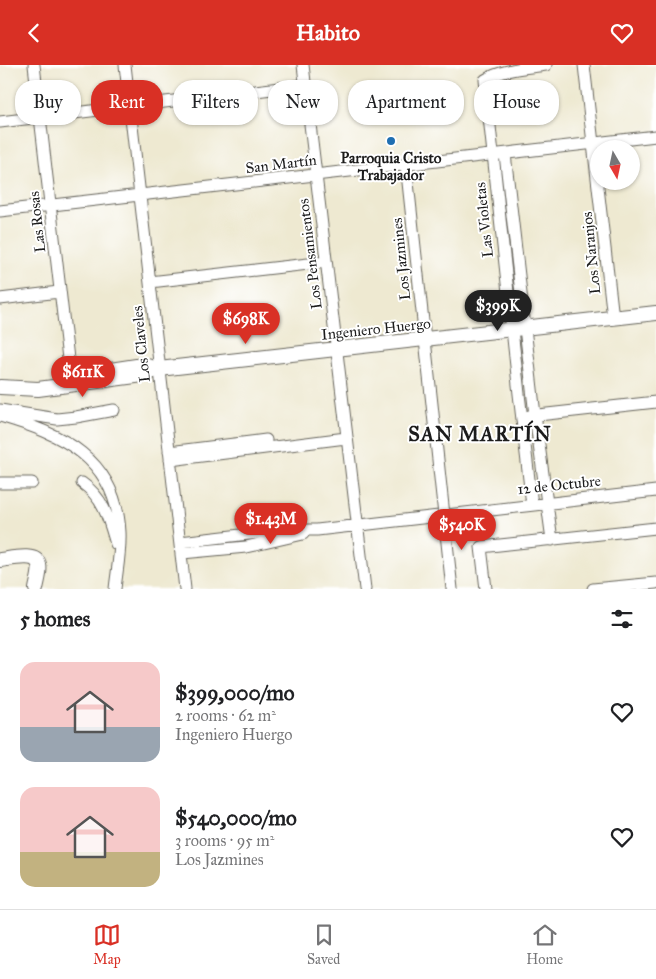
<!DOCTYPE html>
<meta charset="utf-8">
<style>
body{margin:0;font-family:"IM FELL Great Primer",serif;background:#f6f6f6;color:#202124;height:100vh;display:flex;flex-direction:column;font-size:19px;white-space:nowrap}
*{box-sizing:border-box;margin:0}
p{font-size:16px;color:#757577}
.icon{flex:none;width:28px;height:28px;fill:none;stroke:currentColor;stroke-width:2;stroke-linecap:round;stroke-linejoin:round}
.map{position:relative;height:524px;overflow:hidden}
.details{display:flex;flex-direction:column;background:#fff;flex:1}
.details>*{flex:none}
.hud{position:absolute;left:15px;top:15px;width:626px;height:45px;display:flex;gap:10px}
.needle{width:32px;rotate:171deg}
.tools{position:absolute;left:590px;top:75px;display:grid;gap:10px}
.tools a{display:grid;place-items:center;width:50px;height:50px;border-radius:50%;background:#fff;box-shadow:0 1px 4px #0004;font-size:25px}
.price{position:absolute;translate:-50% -42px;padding:0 11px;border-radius:18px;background:#d93025;color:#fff;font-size:16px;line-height:32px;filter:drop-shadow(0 1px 2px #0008)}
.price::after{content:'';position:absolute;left:50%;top:30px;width:15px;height:11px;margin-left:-8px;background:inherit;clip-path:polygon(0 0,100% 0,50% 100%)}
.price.on{background:#222;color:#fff}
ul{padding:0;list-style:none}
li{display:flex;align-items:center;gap:15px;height:125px;padding:0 20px}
li span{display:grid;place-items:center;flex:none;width:140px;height:100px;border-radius:15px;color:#555}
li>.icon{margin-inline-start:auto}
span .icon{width:60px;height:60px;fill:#fffc;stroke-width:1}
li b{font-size:21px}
h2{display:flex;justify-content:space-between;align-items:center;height:60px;padding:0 20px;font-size:21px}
.pill{padding:0 18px;border-radius:20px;background:#fff;box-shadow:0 1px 4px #0004;font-size:18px;line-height:45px}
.pill.on{background:#d93025;color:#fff}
header{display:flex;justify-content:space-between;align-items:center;height:65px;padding:0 20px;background:#d93025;color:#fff;font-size:22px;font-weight:700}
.menu{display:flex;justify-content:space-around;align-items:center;height:70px;border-top:1px solid #e0e0e0;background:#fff;font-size:14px;color:#757577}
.menu a{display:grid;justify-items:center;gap:2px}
.menu .on{color:#d93025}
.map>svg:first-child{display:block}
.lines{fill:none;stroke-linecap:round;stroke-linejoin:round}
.minor-casing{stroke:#66645b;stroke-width:13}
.major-casing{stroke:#66645b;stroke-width:16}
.minor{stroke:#fff;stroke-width:11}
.major{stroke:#fff;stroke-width:14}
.poi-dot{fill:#1f6fb2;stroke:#fff;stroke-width:2}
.labels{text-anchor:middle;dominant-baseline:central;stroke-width:4;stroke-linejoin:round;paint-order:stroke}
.poi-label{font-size:15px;font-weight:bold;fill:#1c1c1c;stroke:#fff}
.street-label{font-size:15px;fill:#1c1c1c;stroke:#fff}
.district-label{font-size:20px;font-weight:bold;letter-spacing:1px;fill:#1c1c1c;stroke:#fff}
</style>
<header><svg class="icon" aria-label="back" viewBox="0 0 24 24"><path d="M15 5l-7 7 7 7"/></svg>Habito<svg class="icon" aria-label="heart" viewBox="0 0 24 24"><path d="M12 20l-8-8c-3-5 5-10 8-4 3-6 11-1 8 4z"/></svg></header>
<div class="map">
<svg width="656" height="524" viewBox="0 0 656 524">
<rect width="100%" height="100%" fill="#fff"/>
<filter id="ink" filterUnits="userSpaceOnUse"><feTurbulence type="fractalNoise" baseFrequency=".02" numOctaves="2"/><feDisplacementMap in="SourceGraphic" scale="10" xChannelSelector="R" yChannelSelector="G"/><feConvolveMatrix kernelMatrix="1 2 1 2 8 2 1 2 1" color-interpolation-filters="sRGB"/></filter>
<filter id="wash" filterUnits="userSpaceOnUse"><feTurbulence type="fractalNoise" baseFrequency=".0096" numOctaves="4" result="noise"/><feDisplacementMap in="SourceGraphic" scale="20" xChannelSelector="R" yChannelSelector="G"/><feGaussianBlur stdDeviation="1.12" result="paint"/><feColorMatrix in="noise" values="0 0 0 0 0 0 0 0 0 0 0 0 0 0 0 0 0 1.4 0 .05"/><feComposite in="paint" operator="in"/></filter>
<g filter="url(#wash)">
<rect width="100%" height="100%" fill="#eee9d1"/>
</g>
<g filter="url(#ink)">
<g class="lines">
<g class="minor-casing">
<path id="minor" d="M34,0L70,311
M125,0L185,524
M303,0L365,524
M584,0L613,253
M0,57L305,20
M505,89L535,350L552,475
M406,99L452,524
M0,146L656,71
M150,217L326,197
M0,234L59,227
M0,345L57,354L76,352L114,345
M0,351C62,369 116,393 120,467C121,486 117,505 115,524
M529,351L656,337
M169,387L266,375
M170,395L346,373
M0,418H32
M82,418C104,433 109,455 116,479
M532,440L519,329L485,15C502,4 526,3 546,0
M180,477L284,465H317L656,426
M182,488L246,482L303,469
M486,524L481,482L656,463
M593,524L656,518"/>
</g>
<g class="major-casing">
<path id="major" d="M104,306L143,300L159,304
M0,322L38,324L143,310L159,304L656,248
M0,495C10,494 37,487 39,500C41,507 37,517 36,524"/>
</g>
<use href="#minor" class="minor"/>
<use href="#major" class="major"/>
</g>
</g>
<circle class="poi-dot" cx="391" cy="76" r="5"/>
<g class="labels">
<g class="poi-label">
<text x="391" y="93">Parroquia Cristo<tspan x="391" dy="17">Trabajador</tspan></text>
</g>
<g class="street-label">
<text transform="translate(281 99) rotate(-7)">San Martín</text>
<text transform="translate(484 155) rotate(-96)">Las Violetas</text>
<text transform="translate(37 157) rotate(-96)">Las Rosas</text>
<text transform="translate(591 188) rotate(-96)">Los Naranjos</text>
<text transform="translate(310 189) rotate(-97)">Los Pensamientos</text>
<text transform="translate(401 194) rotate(-96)">Los Jazmines</text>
<text transform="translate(376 264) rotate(-6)">Ingeniero Huergo</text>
<text transform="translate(141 279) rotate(-96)">Los Claveles</text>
<text transform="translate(559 420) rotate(-6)">12 de Octubre</text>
</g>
<g class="district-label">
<text x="480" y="369">SAN MARTÍN</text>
</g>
</g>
</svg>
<div class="tools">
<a><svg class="needle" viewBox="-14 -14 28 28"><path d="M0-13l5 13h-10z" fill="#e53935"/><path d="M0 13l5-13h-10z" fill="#757577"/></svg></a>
</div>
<b class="price on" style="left:498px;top:267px">$399K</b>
<b class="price" style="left:246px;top:280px">$698K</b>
<b class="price" style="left:83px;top:333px">$611K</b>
<b class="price" style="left:271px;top:480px">$1.43M</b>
<b class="price" style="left:462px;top:486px">$540K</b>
<div class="hud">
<a class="pill">Buy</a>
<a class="pill on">Rent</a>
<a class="pill">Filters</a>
<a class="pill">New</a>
<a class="pill">Apartment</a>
<a class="pill">House</a>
</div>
</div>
<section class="details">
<h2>5 homes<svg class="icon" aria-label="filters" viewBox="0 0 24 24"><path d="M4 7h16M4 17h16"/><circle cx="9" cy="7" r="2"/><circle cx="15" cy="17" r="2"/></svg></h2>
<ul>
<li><span style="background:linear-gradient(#f6c9c9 65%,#9aa5b1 0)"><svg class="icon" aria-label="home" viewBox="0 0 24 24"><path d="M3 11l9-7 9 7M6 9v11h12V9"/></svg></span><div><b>$399,000/mo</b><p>2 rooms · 62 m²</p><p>Ingeniero Huergo</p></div><svg class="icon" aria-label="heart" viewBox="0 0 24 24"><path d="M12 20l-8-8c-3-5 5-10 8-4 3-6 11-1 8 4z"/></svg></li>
<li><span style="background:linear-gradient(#f6c9c9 65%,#c2b280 0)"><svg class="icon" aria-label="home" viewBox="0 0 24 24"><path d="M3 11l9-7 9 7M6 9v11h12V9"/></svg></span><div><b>$540,000/mo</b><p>3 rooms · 95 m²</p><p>Los Jazmines</p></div><svg class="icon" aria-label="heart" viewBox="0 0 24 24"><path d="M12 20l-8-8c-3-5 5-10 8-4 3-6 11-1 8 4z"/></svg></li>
</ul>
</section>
<nav class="menu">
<a class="on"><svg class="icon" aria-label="map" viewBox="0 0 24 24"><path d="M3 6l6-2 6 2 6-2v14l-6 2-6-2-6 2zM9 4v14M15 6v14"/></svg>Map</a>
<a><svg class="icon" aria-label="saved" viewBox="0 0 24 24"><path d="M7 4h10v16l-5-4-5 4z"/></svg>Saved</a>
<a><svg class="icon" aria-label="home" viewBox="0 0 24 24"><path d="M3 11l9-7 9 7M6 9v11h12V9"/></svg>Home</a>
</nav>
